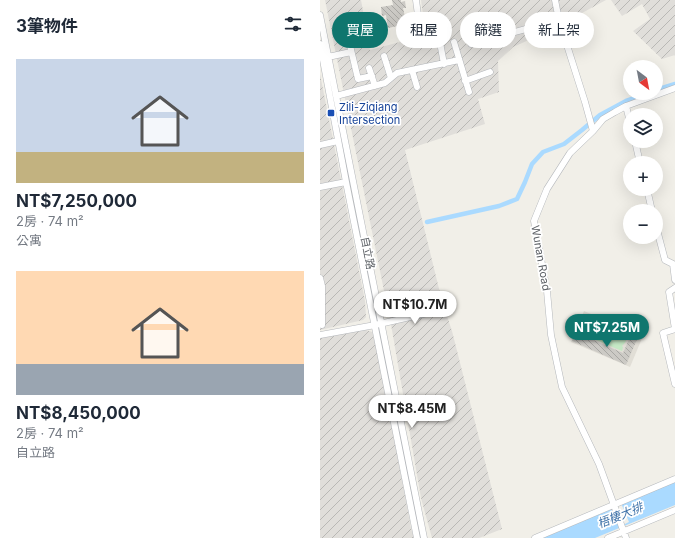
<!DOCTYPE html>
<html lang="zh-TW">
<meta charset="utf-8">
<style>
body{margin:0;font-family:Inter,"Noto Sans TC",sans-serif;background:#f2f2f3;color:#1f2937;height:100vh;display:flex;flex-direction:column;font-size:15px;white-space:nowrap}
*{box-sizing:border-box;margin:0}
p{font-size:13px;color:#747a83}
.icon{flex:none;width:22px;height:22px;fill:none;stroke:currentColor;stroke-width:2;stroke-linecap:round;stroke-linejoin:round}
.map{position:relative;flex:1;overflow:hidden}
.sheet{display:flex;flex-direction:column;background:#fff;width:320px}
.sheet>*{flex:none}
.top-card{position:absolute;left:12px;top:12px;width:283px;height:36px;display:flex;gap:8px}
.needle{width:26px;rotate:148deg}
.fabs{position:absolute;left:303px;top:60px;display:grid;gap:8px}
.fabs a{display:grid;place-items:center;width:40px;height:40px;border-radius:50%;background:#fff;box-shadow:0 4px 16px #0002;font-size:20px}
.price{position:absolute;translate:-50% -34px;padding:0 9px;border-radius:14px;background:#fff;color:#222;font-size:13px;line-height:26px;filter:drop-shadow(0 1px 2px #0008)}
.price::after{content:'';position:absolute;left:50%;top:24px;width:12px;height:9px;margin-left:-6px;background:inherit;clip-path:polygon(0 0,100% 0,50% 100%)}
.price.active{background:#0f766e;color:#fff}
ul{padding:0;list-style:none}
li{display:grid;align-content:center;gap:8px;height:212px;padding:0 16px}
li span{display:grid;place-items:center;height:124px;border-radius:0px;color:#555}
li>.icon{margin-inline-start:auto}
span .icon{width:72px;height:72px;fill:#fffc;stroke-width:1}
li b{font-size:17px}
h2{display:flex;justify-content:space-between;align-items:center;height:48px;padding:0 16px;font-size:17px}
.tag{padding:0 14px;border-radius:18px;background:#fff;box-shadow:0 4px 16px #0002;font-size:14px;line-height:36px}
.tag.active{background:#0f766e;color:#fff}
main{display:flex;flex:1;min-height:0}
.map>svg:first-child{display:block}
.industrial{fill:url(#industrial-furrows)}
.education{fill:#e1ded6}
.pitch{fill:#c5e8c5;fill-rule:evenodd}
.water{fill:#aadaff}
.pier{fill:#f1efe8}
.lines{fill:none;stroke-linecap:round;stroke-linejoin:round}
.canal{stroke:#aadaff;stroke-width:4.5}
.building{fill:url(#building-back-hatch)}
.minor-casing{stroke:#b5b8bc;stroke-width:7}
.minor{stroke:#fff;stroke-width:6}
.transit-dot{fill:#1a4fb4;stroke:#fff;stroke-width:1.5}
.labels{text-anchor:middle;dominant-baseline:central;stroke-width:3.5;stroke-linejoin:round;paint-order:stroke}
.transit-label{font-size:11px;fill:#164399;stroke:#fff;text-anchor:start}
.street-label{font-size:11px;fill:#5f6368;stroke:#fff}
.water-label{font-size:12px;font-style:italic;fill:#4174aa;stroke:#fff}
</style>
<main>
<section class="sheet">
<h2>3筆物件<svg class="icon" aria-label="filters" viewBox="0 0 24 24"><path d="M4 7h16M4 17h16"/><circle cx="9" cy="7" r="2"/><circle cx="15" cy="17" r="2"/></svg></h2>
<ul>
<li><span style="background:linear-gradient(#c9d6e8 75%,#c2b280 0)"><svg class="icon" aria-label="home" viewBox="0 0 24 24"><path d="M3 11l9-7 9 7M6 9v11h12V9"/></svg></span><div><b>NT$7,250,000</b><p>2房 · 74 m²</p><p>公寓</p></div></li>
<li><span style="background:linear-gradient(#ffd9b3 75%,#9aa5b1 0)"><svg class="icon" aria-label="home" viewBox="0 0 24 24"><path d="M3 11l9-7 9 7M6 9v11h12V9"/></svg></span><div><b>NT$8,450,000</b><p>2房 · 74 m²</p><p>自立路</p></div></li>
</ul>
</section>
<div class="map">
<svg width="355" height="538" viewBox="0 0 355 538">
<defs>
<pattern id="industrial-furrows" width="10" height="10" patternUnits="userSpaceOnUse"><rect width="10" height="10" fill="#e0deda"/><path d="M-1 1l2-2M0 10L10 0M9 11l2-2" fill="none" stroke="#b9b8b5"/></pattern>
<pattern id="building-back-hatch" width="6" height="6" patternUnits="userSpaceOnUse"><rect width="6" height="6" fill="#cccac5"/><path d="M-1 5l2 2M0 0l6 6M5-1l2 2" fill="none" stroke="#a9a8a4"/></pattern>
</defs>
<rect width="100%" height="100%" fill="#f1efe8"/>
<path class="industrial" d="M5,0H41L50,50L106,35L101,0H286L227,32L193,47L178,61L179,92L158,99L165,124L85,150L122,301L132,331L182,529L159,538H112L101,498L72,330Z
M291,0H355V55L342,59L313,31L330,19L322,4L302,16Z
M0,74L45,301L46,317L43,320L0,330Z
M44,329L52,332L57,348L91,528L94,538H0V337Z"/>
<path class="education" d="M264,311L323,336L310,367L251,342Z"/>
<path class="pitch" d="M266,316L270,315L275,316L303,329C308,335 308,341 302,346L303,347L302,351L257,332L258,329H260C260,323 261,320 266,316ZM269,320H273L281,323L276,336L268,332L265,330L264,324Z"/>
<path class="water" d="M355,482V505L275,538H223Z"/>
<path class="pier" d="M301,503L309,522L299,527L291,507Z"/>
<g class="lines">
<path class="canal" d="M336,90L355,84
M107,222L179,206L197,199L205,182L212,164L223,152L244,144L262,130L280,115L306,101L329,93"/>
</g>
<path class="building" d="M72,0H81V2L85,1L86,8H83L85,17L90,16L92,23L68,28L66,15L62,16L61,7L73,5Z
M255,332L303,353L311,335L318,337L306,365L252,341Z"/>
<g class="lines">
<g class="minor-casing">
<path id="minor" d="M96,0L100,30
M235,0L239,20L265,102L273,131
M0,15L104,538
M28,37L38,79L52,76
M119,37L124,64
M134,42L149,92
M0,44L26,182L97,538
M151,44L239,20
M64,56L71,78
M8,57L31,52
M49,68L55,86
M92,70L97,87
M145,81L170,72
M16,96L65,83L77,73L139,60
M306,106L310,122
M315,141L320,163
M0,145L18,141
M0,187L26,182
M327,189L332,211
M336,226L345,260L353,264L355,280
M0,278L2,286V325
M355,288L349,292L355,329L343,333L355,384
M0,335L55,325L125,309
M215,538L355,479
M288,538L355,510
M306,538L279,464L242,387L231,335L227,291L214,221L227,189L250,153L273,131L283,119L295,112L306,106L355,88"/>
</g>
<use href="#minor" class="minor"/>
</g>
<rect class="transit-dot" x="7" y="109" width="8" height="8" rx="2"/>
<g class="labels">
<g class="transit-label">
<text x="19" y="107">Zili-Ziqiang<tspan x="19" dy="13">Intersection</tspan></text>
</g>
<g class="street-label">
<text transform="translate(48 253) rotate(79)">自立路</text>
<text transform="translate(221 258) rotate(80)">Wunan Road</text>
</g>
<g class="water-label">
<text transform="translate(300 515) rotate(-22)">梧棲大排</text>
</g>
</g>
</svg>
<div class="fabs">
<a><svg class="needle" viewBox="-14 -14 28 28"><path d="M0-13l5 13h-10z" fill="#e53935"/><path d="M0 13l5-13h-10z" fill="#747a83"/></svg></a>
<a><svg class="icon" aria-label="layers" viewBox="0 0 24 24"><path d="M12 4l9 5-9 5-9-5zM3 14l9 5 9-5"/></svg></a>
<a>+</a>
<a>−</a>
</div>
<b class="price" style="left:95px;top:325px">NT$10.7M</b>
<b class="price active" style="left:287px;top:348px">NT$7.25M</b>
<b class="price" style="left:92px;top:429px">NT$8.45M</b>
<div class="top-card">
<a class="tag active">買屋</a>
<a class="tag">租屋</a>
<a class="tag">篩選</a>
<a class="tag">新上架</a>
</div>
</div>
</main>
